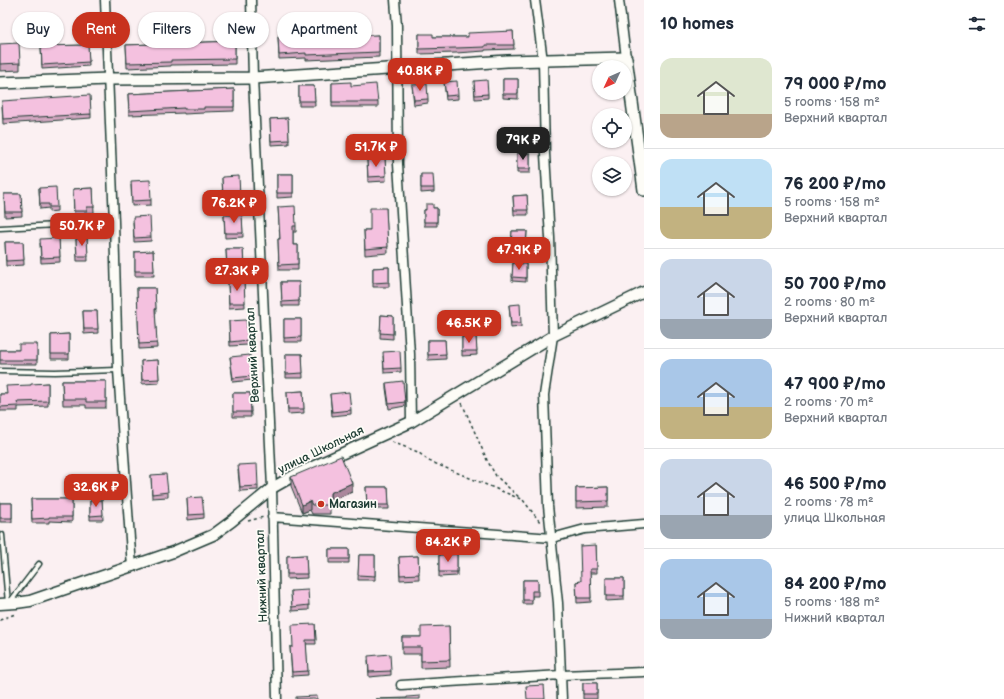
<!DOCTYPE html>
<meta charset="utf-8">
<style>
body{margin:0;font-family:"Balsamiq Sans",sans-serif;background:#f2f2f3;color:#1f2937;height:100vh;display:flex;flex-direction:column;font-size:15px;white-space:nowrap}
*{box-sizing:border-box;margin:0}
p{font-size:13px;color:#747a83}
.icon{flex:none;width:22px;height:22px;fill:none;stroke:currentColor;stroke-width:2;stroke-linecap:round;stroke-linejoin:round}
.map{position:relative;flex:1;overflow:hidden}
.sheet{display:flex;flex-direction:column;background:#fff;width:360px}
.sheet>*{flex:none}
.banner{position:absolute;left:12px;top:12px;width:380px;height:36px;display:flex;gap:8px}
.needle{width:26px;rotate:226deg}
.fabs{position:absolute;left:592px;top:60px;display:grid;gap:8px}
.fabs a{display:grid;place-items:center;width:40px;height:40px;border-radius:50%;background:#fff;box-shadow:0 1px 3px #0004;font-size:20px}
.price{position:absolute;translate:-50% -34px;padding:0 9px;border-radius:8px;background:#c8321e;color:#fff;font-size:13px;line-height:26px;filter:drop-shadow(0 1px 2px #0008)}
.price::after{content:'';position:absolute;left:50%;top:24px;width:12px;height:9px;margin-left:-6px;background:inherit;clip-path:polygon(0 0,100% 0,50% 100%)}
.price.active{background:#222;color:#fff}
ul{padding:0;list-style:none}
li{display:flex;align-items:center;gap:12px;height:100px;padding:0 16px}
li+li{border-top:1px solid #e0e1e3}
li span{display:grid;place-items:center;flex:none;width:112px;height:80px;border-radius:12px;color:#555}
li>.icon{margin-inline-start:auto}
span .icon{width:48px;height:48px;fill:#fffc;stroke-width:1}
li b{font-size:17px}
h2{display:flex;justify-content:space-between;align-items:center;height:48px;padding:0 16px;font-size:17px}
.tag{padding:0 14px;border-radius:18px;background:#fff;box-shadow:0 1px 3px #0004;font-size:14px;line-height:36px}
.tag.active{background:#c8321e;color:#fff}
main{display:flex;flex:1;min-height:0}
.map>svg:first-child{display:block}
.lines{fill:none;stroke-linecap:round;stroke-linejoin:round}
.service-casing{stroke:#1f3d34;stroke-width:7}
.minor-casing{stroke:#1f3d34;stroke-width:11}
.tertiary-casing{stroke:#1f3d34;stroke-width:13}
.secondary-casing{stroke:#1f3d34;stroke-width:14}
.path{stroke:#1f3d34;stroke-width:1.5;stroke-dasharray:3 3;stroke-linecap:butt}
.service{stroke:#fdfcf7;stroke-width:4}
.minor{stroke:#fdfcf7;stroke-width:8}
.tertiary{stroke:#fdfcf7;stroke-width:10}
.secondary{stroke:#fdfcf7;stroke-width:11}
.wall{fill:#d2a6c0;stroke:#1f3d34}
.shaded-wall{fill:#ab879c;stroke:#1f3d34}
.building{fill:#f4c1df;stroke:#1f3d34}
.poi-dot{fill:#c8321e;stroke:#fdfcf7;stroke-width:1.5}
.labels{text-anchor:middle;dominant-baseline:central;stroke-width:3.5;stroke-linejoin:round;paint-order:stroke}
.street-label{font-size:12px;fill:#1f3d34;stroke:#fdfcf7}
.poi-label{font-size:12px;font-weight:bold;fill:#1f3d34;stroke:#fdfcf7;text-anchor:start}
</style>
<main>
<div class="map">
<svg width="644" height="699" viewBox="0 0 644 699">
<rect width="100%" height="100%" fill="#fbf0f2"/>
<filter id="ink" filterUnits="userSpaceOnUse"><feTurbulence type="fractalNoise" baseFrequency=".025" numOctaves="2"/><feDisplacementMap in="SourceGraphic" scale="8" xChannelSelector="R" yChannelSelector="G"/><feConvolveMatrix kernelMatrix="1 2 1 2 8 2 1 2 1" color-interpolation-filters="sRGB"/></filter>
<g filter="url(#ink)">
<g class="lines">
<g class="service-casing">
<path id="service" d="M0,228L114,222
M0,371L55,372L118,370
M2,535L8,603
M10,602L39,564"/>
</g>
<g class="minor-casing">
<path id="minor" d="M105,0L114,222L118,370L132,567
M251,0L253,78L272,488L277,699
M395,0L397,26L398,164L410,354L411,422
M535,0L543,61L545,154L550,238L553,336L544,395L548,506L558,603L562,699
M619,0L626,58
M272,517L552,538L585,529L644,524
M401,685L561,675L644,672"/>
</g>
<g class="tertiary-casing">
<path id="tertiary" d="M0,604L16,603L30,601L173,552L213,535L232,521L272,488L295,475L411,422L553,336L644,292"/>
</g>
<g class="secondary-casing">
<path id="secondary" d="M0,83L109,79L253,78L507,61L626,58L644,190"/>
</g>
<path class="path" d="M462,403L487,460L496,476L521,499
M392,442L418,452L429,461L523,500L540,522
M248,521L264,517
M0,620L15,614"/>
<use href="#service" class="service"/>
<use href="#minor" class="minor"/>
<use href="#tertiary" class="tertiary"/>
<use href="#secondary" class="secondary"/>
</g>
<path class="wall" d="M513,31L514,49L485,50V51L456,53L419,54V34L433,37H468Z
M379,35V57L306,60V58L279,59L278,36L294,40L330,39Z
M235,41V64L171,65V66L127,68L126,45Z
M0,44L20,63V70L0,71Z
M88,45L89,66L42,69L41,46Z
M503,79H518V99L503,98Z
M444,82L458,95V99L446,100Z
M332,83L351,86L378,102V107H332Z
M412,85L428,99V103L414,105Z
M474,85L488,94V98L475,99Z
M299,86H314L315,106H299Z
M234,89V111L204,112V113L184,114V113L129,115L128,94Z
M2,105L91,114V118L3,124Z
M288,118L289,144L271,145L270,119Z
M517,153L530,154V173H517Z
M385,158L386,181L368,182L367,159Z
M277,174H293V197L277,198Z
M421,174L434,188V192L421,193Z
M222,177L240,196V200L223,201Z
M131,185L151,200V205L132,206Z
M39,188L57,207V211L49,212V208L40,209Z
M93,188L94,213H87V218H74L73,189Z
M4,194H21L22,216L5,217Z
M527,195L528,215H514L513,196Z
M278,207L296,226V232H293V245H298V270H279L278,239H280Z
M386,208L388,253L365,255L364,230H370Z
M433,208H437V226H424V210Z
M224,215H242L243,237L225,238Z
M133,222L151,237V241L134,242Z
M512,231H527L526,249H511Z
M59,238L60,262L41,263L40,243Z
M87,238L88,261H77L76,239Z
M5,242H23L24,265L6,266Z
M226,249H243L244,272H227Z
M153,251L154,276H135V252Z
M513,263L526,264V282L512,281Z
M389,267V287H373V268Z
M244,281L245,307L229,308L228,282Z
M281,282H299V306H282Z
M137,288H155L156,313H155L157,348L139,349Z
M509,305L521,323V327L511,328Z
M83,311H97L98,333L84,334Z
M381,315L393,316V339L380,338Z
M284,319H301V342H284Z
M229,321L248,340V345L230,346Z
M69,334V359H51V335Z
M462,337H476L477,355L462,356Z
M428,340H445L446,359L428,360Z
M37,344V364H0V350H19Z
M286,354H302L303,378H286Z
M383,356L401,368V372L384,373Z
M230,357L252,376V380L233,382Z
M158,360L159,383L142,384L141,361Z
M62,381H106V408H86V405H63Z
M48,383V406L18,407V411H0V394H7L31,385Z
M386,383L405,402V406L389,409L386,388Z
M303,391L304,413L288,414L287,392Z
M233,393H250L251,417H233Z
M330,394L351,410V414L332,416Z
M238,470L258,486V490L240,491Z
M151,475L168,492V497L152,498Z
M291,477L352,492L330,501V514H312L310,510L302,513L291,486Z
M366,487H388L389,509H367Z
M608,487V507L576,508V488Z
M187,498L204,514V518L188,520Z
M31,499H72V522L49,521V523H32Z
M102,500L103,520H90V501Z
M0,503H12V522H0Z
M596,545L597,573H590L591,602L577,603L576,582L581,581Z
M329,549H349V563H329Z
M457,554V576L439,577V555Z
M306,555L307,578L287,579V556Z
M359,555H375V580H358Z
M418,556L419,579L400,580L399,557Z
M606,578H624V600L606,601Z
M523,580H538V596H532V604H523Z
M291,591L309,605V610L292,611Z
M315,624L316,644H306L308,675L292,676L290,647H293Z
M449,626L450,667L421,668V654H402V637H421Z
M368,660L391,671V675L369,677Z
M583,683H597V699H583Z"/>
<path class="shaded-wall" d="M352,483V492L330,501V493Z
M310,501V510L302,513V505Z"/>
<path class="building" d="M513,31L514,45H485V47L456,48L419,49V34H433V37H468V33Z
M294,35V40L330,39V36L379,35V52L306,55V53L279,55L278,36Z
M235,41V59L171,60V62L127,63L126,45Z
M19,43L20,63L0,64V44Z
M88,45L89,62L42,65L41,46Z
M503,79H518V94H503Z
M487,80L488,94L475,95L474,81Z
M457,81L458,95L446,96L444,82Z
M351,82V86L376,84L378,102H332V83Z
M427,84L428,99L414,100L412,85Z
M299,86H314L315,101H299Z
M234,89V107H204V109H184V108L129,111L128,94Z
M90,95L91,114L3,119L2,101Z
M288,118L289,140L271,141L270,119Z
M517,153L530,154V169H517Z
M385,158L386,176L368,177L367,159Z
M277,174H293V193H277Z
M421,174H433L434,188H421Z
M239,176L240,196L223,197L222,177Z
M150,180L151,200L132,201L131,181Z
M56,187L57,207H49V204H40L39,188Z
M93,188L94,207H87V211H74L73,189Z
M4,194H21L22,212H5Z
M527,195L528,210H514L513,196Z
M426,204H433V208H437V222H424V210H426Z
M295,206L296,226H293V245H298V264L279,265L278,239H280L278,207Z
M370,208H386L388,247L365,249L364,230H370Z
M224,215H242L243,233H225Z
M150,216L151,237L134,238L133,217Z
M512,231H527L526,245H511Z
M59,238L60,257L41,258L40,239Z
M87,238L88,256H77L76,239Z
M5,242H23L24,260L6,261Z
M226,249H243L244,267L227,268Z
M153,251L154,271H135V252Z
M513,263L526,264V278L512,277Z
M389,267V282L373,283V268Z
M244,281L245,303H229L228,282Z
M281,282H299V301L282,302Z
M137,288H155L156,309H155L157,343L139,344Z
M520,304L521,323H511L509,305Z
M83,311H97L98,329H84Z
M381,315L393,316V334L380,333Z
M284,319H301V337L284,338Z
M246,320L248,340L230,342L229,321Z
M69,334V354H51V335Z
M462,337H476L477,351H462Z
M428,340H445L446,354L428,355Z
M19,344H37V360H0V350H19Z
M400,351L401,368L384,369L383,352Z
M286,354H302L303,373L286,374Z
M250,355L252,376L233,378L230,357Z
M158,360L159,379L142,380L141,361Z
M62,381H106V402H86V399H63Z
M403,381L405,402L389,404L386,383Z
M48,383V401L17,402L18,406L0,407V394H7L6,386L31,385V384Z
M303,391L304,409H288L287,392Z
M349,392L351,410L332,412L330,394Z
M233,393H250L251,412H233Z
M341,456L352,483L330,493V505H312L310,501L302,505L291,477Z
M257,464L258,486L240,487L238,465Z
M166,474L168,492L152,494L151,475Z
M366,487H388L389,505H367Z
M608,487V501L576,502V488Z
M202,497L204,514L188,515L187,498Z
M31,499H72V517H49V518L32,519Z
M102,500L103,515L90,516V501Z
M0,503H12V518H0Z
M596,545L597,569H590L591,598H577L576,582L581,581L580,546Z
M329,549H349V559H329Z
M457,554V572H439V555Z
M306,555L307,574H287V556Z
M359,555H375V576L358,575Z
M418,556L419,574L400,575L399,557Z
M606,578H624V596H606Z
M523,580H538V591H532V600H523Z
M308,590L309,605L292,607L291,591Z
M315,624L316,640H306L308,671L292,672L290,647H293L292,625Z
M449,626L450,660L421,661V647H402V637H421V627Z
M390,654L391,671L369,672L368,656Z
M583,683H597V694H583Z
M544,685L545,699H527L526,686Z
M317,696V699H296V697Z
M420,696V699H376L407,698V697Z"/>
</g>
<circle class="poi-dot" cx="321" cy="504" r="4"/>
<g class="labels">
<g class="street-label">
<text transform="translate(253 355) rotate(-93)">Верхний квартал</text>
<text transform="translate(321 450) rotate(-26)">улица Школьная</text>
<text transform="translate(262 576) rotate(-92)">Нижний квартал</text>
</g>
<g class="poi-label">
<text x="329" y="504">Магазин</text>
</g>
</g>
</svg>
<div class="fabs">
<a><svg class="needle" viewBox="-14 -14 28 28"><path d="M0-13l5 13h-10z" fill="#e53935"/><path d="M0 13l5-13h-10z" fill="#747a83"/></svg></a>
<a><svg class="icon" aria-label="locate" viewBox="0 0 24 24"><circle cx="12" cy="12" r="6"/><path d="M12 2v4M12 18v4M2 12h4M18 12h4"/></svg></a>
<a><svg class="icon" aria-label="layers" viewBox="0 0 24 24"><path d="M12 4l9 5-9 5-9-5zM3 14l9 5 9-5"/></svg></a>
</div>
<b class="price" style="left:420px;top:92px">40.8K ₽</b>
<b class="price active" style="left:523px;top:161px">79K ₽</b>
<b class="price" style="left:376px;top:168px">51.7K ₽</b>
<b class="price" style="left:234px;top:224px">76.2K ₽</b>
<b class="price" style="left:82px;top:247px">50.7K ₽</b>
<b class="price" style="left:519px;top:271px">47.9K ₽</b>
<b class="price" style="left:237px;top:292px">27.3K ₽</b>
<b class="price" style="left:469px;top:344px">46.5K ₽</b>
<b class="price" style="left:96px;top:508px">32.6K ₽</b>
<b class="price" style="left:448px;top:563px">84.2K ₽</b>
<div class="banner">
<a class="tag">Buy</a>
<a class="tag active">Rent</a>
<a class="tag">Filters</a>
<a class="tag">New</a>
<a class="tag">Apartment</a>
</div>
</div>
<section class="sheet">
<h2>10 homes<svg class="icon" aria-label="filters" viewBox="0 0 24 24"><path d="M4 7h16M4 17h16"/><circle cx="9" cy="7" r="2"/><circle cx="15" cy="17" r="2"/></svg></h2>
<ul>
<li><span style="background:linear-gradient(#dfe7d0 70%,#b9a48a 0)"><svg class="icon" aria-label="home" viewBox="0 0 24 24"><path d="M3 11l9-7 9 7M6 9v11h12V9"/></svg></span><div><b>79 000 ₽/mo</b><p>5 rooms · 158 m²</p><p>Верхний квартал</p></div></li>
<li><span style="background:linear-gradient(#bfe0f5 60%,#c2b280 0)"><svg class="icon" aria-label="home" viewBox="0 0 24 24"><path d="M3 11l9-7 9 7M6 9v11h12V9"/></svg></span><div><b>76 200 ₽/mo</b><p>5 rooms · 158 m²</p><p>Верхний квартал</p></div></li>
<li><span style="background:linear-gradient(#c9d6e8 75%,#9aa5b1 0)"><svg class="icon" aria-label="home" viewBox="0 0 24 24"><path d="M3 11l9-7 9 7M6 9v11h12V9"/></svg></span><div><b>50 700 ₽/mo</b><p>2 rooms · 80 m²</p><p>Верхний квартал</p></div></li>
<li><span style="background:linear-gradient(#a9c7e8 60%,#c2b280 0)"><svg class="icon" aria-label="home" viewBox="0 0 24 24"><path d="M3 11l9-7 9 7M6 9v11h12V9"/></svg></span><div><b>47 900 ₽/mo</b><p>2 rooms · 70 m²</p><p>Верхний квартал</p></div></li>
<li><span style="background:linear-gradient(#c9d6e8 70%,#9aa5b1 0)"><svg class="icon" aria-label="home" viewBox="0 0 24 24"><path d="M3 11l9-7 9 7M6 9v11h12V9"/></svg></span><div><b>46 500 ₽/mo</b><p>2 rooms · 78 m²</p><p>улица Школьная</p></div></li>
<li><span style="background:linear-gradient(#a9c7e8 75%,#9aa5b1 0)"><svg class="icon" aria-label="home" viewBox="0 0 24 24"><path d="M3 11l9-7 9 7M6 9v11h12V9"/></svg></span><div><b>84 200 ₽/mo</b><p>5 rooms · 188 m²</p><p>Нижний квартал</p></div></li>
</ul>
</section>
</main>
